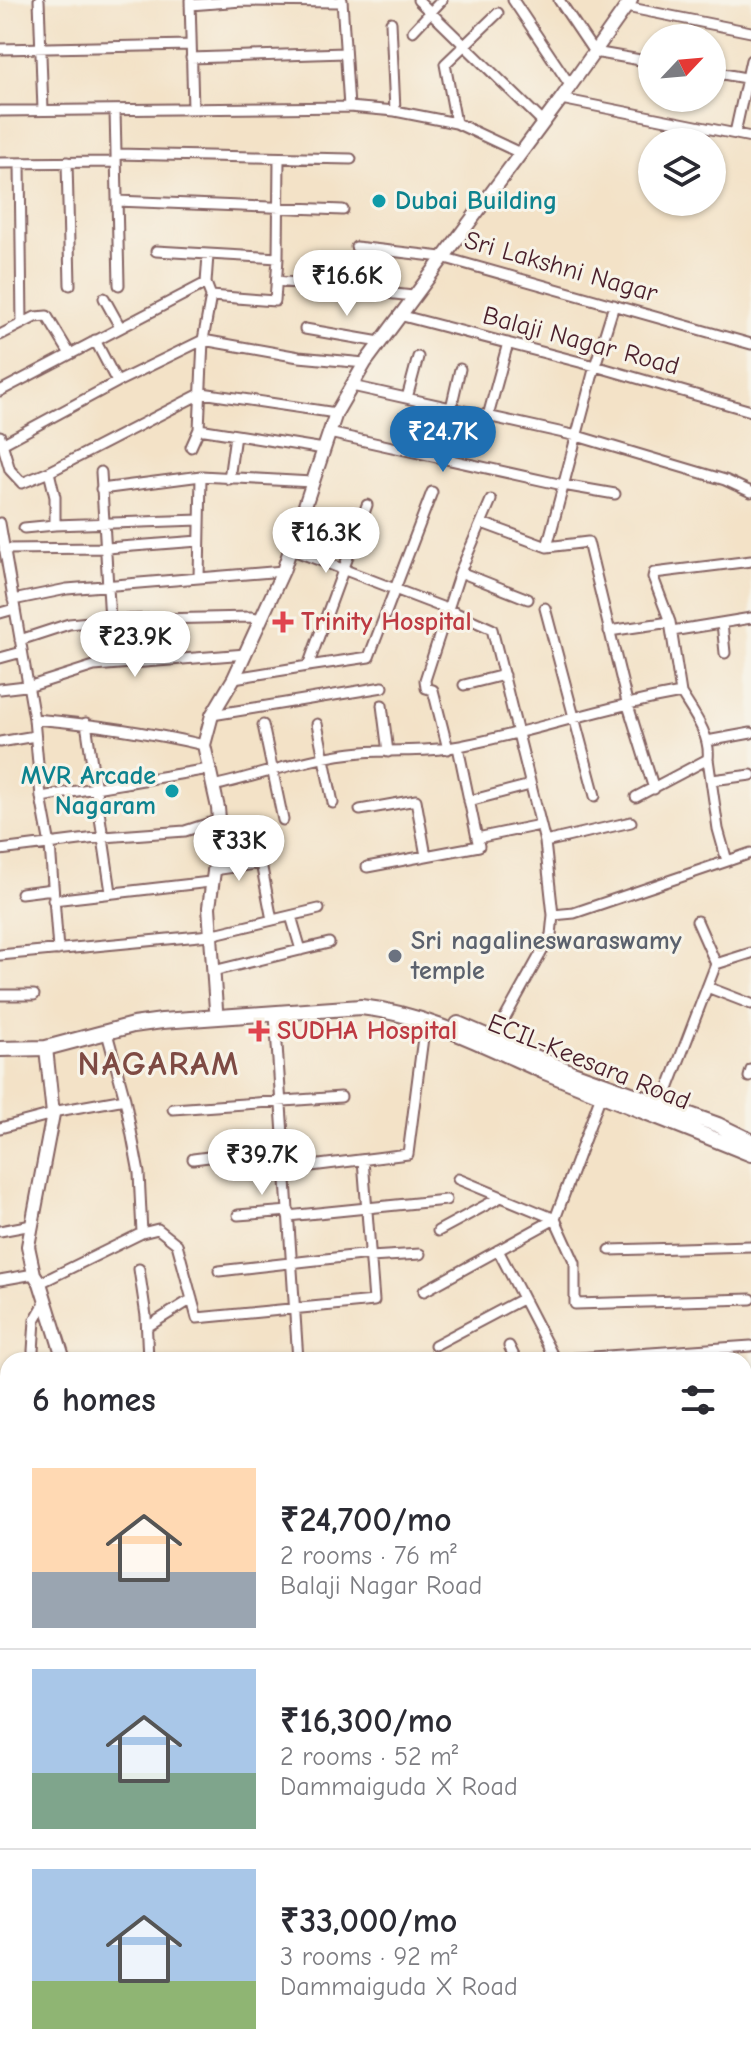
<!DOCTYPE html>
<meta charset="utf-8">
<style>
body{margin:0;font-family:"Comic Neue",sans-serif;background:#f2f2f3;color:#2b2b33;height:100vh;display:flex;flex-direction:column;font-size:30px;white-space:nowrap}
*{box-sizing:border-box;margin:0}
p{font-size:26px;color:#7c7c81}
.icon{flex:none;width:44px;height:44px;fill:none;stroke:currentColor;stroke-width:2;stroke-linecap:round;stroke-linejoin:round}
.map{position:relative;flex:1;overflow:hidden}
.panel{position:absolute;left:0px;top:1352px;width:752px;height:714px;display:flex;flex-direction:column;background:#fff;border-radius:24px 24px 0 0;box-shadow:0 2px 6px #0004}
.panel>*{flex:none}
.needle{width:52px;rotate:64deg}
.buttons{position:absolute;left:638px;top:24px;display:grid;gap:16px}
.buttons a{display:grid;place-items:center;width:88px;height:88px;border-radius:50%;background:#fff;box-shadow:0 2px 6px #0004;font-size:40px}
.price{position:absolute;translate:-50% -68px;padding:0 18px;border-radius:28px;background:#fff;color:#222;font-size:26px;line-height:52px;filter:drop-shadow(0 2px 4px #0008)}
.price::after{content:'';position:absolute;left:50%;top:48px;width:24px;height:18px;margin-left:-12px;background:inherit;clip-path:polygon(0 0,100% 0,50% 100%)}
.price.current{background:#1f6fb2;color:#fff}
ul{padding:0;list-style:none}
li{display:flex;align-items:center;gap:24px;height:200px;padding:0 32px}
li+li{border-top:2px solid #e1e1e2}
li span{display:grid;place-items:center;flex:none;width:224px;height:160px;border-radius:0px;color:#555}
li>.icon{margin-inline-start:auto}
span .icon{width:96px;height:96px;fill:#fffc;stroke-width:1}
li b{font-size:34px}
h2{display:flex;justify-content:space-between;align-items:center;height:96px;padding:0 32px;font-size:34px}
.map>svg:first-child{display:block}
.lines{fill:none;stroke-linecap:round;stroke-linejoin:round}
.street-casing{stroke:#856362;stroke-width:13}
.secondary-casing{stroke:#856362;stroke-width:16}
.primary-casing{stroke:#856362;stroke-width:18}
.street{stroke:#fff;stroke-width:9}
.secondary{stroke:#fff;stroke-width:12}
.primary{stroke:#fff;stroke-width:14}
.culture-dot{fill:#0f9aa8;stroke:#f7f3e8;stroke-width:3}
.health-dot{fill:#e0444e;stroke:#f7f3e8;stroke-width:3}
.worship-dot{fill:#6b7280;stroke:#f7f3e8;stroke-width:3}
.labels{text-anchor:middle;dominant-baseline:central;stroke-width:6;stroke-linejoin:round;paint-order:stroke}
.culture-label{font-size:26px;font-weight:bold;fill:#0d838f;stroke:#f7f3e8;text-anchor:start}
.street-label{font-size:26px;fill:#4a1f2b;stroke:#f7f3e8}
.health-label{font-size:26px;font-weight:bold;fill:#be3a42;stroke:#f7f3e8;text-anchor:start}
.worship-label{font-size:26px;font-weight:bold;fill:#5b616d;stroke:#f7f3e8;text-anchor:start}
.district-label{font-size:34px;font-weight:bold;letter-spacing:2px;fill:#7e4a43;stroke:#f7f3e8}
</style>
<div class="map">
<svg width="751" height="2065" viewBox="0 0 751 2065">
<rect width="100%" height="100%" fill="#f7f3e8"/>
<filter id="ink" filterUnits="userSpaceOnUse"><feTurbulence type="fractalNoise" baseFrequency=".0125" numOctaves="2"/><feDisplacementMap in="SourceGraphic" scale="16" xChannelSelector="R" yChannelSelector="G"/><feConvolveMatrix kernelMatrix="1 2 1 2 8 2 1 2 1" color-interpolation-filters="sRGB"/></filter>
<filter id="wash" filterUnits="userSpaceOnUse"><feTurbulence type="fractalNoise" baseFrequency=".006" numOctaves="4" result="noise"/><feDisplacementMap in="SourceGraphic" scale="32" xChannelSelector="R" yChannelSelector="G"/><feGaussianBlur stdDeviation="1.8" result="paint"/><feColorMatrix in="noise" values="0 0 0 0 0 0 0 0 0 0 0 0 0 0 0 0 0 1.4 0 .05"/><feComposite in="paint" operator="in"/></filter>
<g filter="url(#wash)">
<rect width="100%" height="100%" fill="#f3e2c7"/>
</g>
<g filter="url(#ink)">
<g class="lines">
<g class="street-casing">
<path id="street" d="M39,0L43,110
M190,0L193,109
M342,0L349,107
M418,0L543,122
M513,0L570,85
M559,0L594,52L652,62
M190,5L242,1L342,2
M626,7L751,32
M391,22L395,111
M413,31L442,0
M0,49L191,45
M191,58L345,53
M712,72L751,79
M561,99L751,137
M115,110L119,285
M0,111L349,107L395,111L456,123L520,153
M456,123L445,64L498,13
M735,133L751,60
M116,154L351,159
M67,162L70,285
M0,163L116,162
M20,164L22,324
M117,201L343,210
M356,247L442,257L751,344
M156,251L278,258
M277,281L413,296
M211,296L275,301L278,258L279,158
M104,298L120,327
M399,315L595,366L751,411
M305,329L380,342
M0,335L35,317L47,316L70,354
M95,340L117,382
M352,386L577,436L725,480L751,492
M0,391L206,283
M407,398L418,357
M451,408L460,369
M488,416L508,343
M199,429L324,449
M329,433L563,485L615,494
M0,436L10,470L22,483L49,472L202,393L336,413
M2,444L117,382L203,340L299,357L365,363
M191,447L199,429L203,340L211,296L206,283L208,255
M101,472L110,620
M201,476L312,482
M229,479L235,435
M101,489L201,476L199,578
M367,505L308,666L369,657L432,492
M0,523L34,719L41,797L50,845L58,950
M482,523L547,547L588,542L627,702L654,789
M55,525L200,520
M24,528L55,525V497L49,472
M547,547L595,366L614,305
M4,549L107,548L199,541
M290,549L447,609L492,629L545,842L553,915L551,935L494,1038
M460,572L528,599
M13,600L67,589L283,571
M545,608L595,796
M0,613L14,609
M722,623L725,653
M609,631L670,622
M672,631L751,618
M20,640L69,624L110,620L251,617L262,619
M0,658L22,652
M234,678L308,666
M464,685L504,675
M0,689L34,685L94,666L246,654
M382,705L388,752
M212,715L383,687
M34,719C92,724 148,732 204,745
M86,723L111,892
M317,724L333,803
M263,725L283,820
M707,741L751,733
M0,742L35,736
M458,747L477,838L540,825
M448,749L433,690L426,688L425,680L460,572L491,500
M708,759L718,829L727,861
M712,780L751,775
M213,786C262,775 312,756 362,752C393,749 423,753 454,747C531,733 604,706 681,693L670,622L653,577L654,573L751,561
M41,797L209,769
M636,797L708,759C711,735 693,713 681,693
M469,801L530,785
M360,810L416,800L426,856
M545,842L631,822
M0,850L104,837L185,831L219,820
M367,867L479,846L477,838
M213,870L261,863L272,920
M21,893L53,889
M53,900L210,882
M553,915L574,913L751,853
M291,916L301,950
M0,955L210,935L319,909
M716,964L751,953
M213,971L329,943
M707,987L751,1004
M0,995H34
M275,1015L298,1360
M749,1077L751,1070
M662,1105L716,964L697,921
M173,1109L341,1097
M52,1112L125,1099
M0,1128L53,1114
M193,1159L285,1147
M287,1169L408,1154L425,1022
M458,1179L555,1219L575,1263V1304L751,1299
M238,1215L289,1211
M288,1216L446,1200
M0,1231L32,1225
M438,1231L501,1197
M142,1233L158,1229L177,1244L197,1318L374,1301L363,1160
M498,1250L554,1358
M610,1250L751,1246
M370,1257L420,1254
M139,1269L146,1316L148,1360
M219,1271L370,1254
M0,1280L34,1274
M40,1283L142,1233L139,1173L125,1099L107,1033
M424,1291L555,1219L601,1095
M147,1327L192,1299
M435,1345L522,1299
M509,1346L516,1360
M33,1351L35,1320L46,1301
M550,1360L751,1346
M744,1396H751
M0,1426H4
M744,1451L751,1450
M0,1486L8,1482
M744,1497L751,1496
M744,1571H751
M0,1593L8,1592
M744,1612L751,1614
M0,1642L8,1641
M744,1644L751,1646
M744,1673L751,1675
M0,1692L8,1691
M744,1733L751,1735
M6,1738L8,1746
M0,1815L8,1817
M744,1818L751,1820
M744,1873L751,1874
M0,1884L8,1887
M744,1921L751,1920
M0,1938L8,1940
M744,1978L751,1977
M0,2026L8,2025
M744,2038H751
M34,2058V2065
M186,2058L187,2065
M612,2058L615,2065
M657,2058V2065
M696,2058V2065
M248,2063H271L275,2065
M65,2065L131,2062
M393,2065L394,2058
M532,2065L533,2058
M580,2065V2058
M743,2065L744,2058"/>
</g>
<g class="secondary-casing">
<path id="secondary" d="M216,1009L209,907L220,829L218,808L204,745L212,715L234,678L283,571L336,413L365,363L561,99L631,0
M46,1048L53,1114L28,1246L34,1274L40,1283L64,1360
M0,1476L8,1455
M0,1534L8,1552
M131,2058L132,2065"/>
</g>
<g class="primary-casing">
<path id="primary" d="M458,1024L570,1072L718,1125L751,1141
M0,1049L46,1048L133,1025L162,1021L361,1007C426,1014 486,1046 545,1072C613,1100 683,1126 751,1154"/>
</g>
<use href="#street" class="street"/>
<use href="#secondary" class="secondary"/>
<use href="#primary" class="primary"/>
</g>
</g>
<g class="culture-dot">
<circle cx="379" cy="201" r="8"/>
<circle cx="172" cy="791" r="8"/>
</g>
<g class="health-dot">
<path d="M279 610h8v8h8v8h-8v8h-8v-8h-8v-8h8z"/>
<path d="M255 1019h8v8h8v8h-8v8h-8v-8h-8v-8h8z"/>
</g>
<circle class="worship-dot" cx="395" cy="956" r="8"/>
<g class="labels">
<g class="culture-label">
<text x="395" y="201">Dubai Building</text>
<text x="156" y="776" text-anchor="end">MVR Arcade<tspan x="156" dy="30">Nagaram</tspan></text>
</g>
<g class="street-label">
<text transform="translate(561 267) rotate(16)">Sri Lakshni Nagar</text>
<text transform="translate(581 341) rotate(15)">Balaji Nagar Road</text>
<text transform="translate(589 1062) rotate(22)">ECIL-Keesara Road</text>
</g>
<g class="health-label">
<text x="301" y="622">Trinity Hospital</text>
<text x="277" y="1031">SUDHA Hospital</text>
</g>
<g class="worship-label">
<text x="411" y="941">Sri nagalineswaraswamy<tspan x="411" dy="30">temple</tspan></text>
</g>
<g class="district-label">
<text x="159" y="1064">NAGARAM</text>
</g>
</g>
</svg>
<div class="buttons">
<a><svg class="needle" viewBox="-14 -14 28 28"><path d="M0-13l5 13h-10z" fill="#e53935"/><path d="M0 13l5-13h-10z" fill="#7c7c81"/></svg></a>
<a><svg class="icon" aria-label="layers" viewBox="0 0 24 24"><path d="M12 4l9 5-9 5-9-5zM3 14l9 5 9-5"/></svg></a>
</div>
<b class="price" style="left:347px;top:318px">₹16.6K</b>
<b class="price current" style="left:443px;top:474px">₹24.7K</b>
<b class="price" style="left:326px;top:575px">₹16.3K</b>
<b class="price" style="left:135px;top:679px">₹23.9K</b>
<b class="price" style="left:239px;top:883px">₹33K</b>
<b class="price" style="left:262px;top:1197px">₹39.7K</b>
<section class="panel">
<h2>6 homes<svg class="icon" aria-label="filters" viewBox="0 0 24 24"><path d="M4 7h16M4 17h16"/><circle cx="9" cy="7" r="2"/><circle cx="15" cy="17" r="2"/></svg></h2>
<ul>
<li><span style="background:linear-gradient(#ffd9b3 65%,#9aa5b1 0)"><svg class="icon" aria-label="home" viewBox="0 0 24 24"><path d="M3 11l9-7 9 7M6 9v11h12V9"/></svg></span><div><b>₹24,700/mo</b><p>2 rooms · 76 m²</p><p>Balaji Nagar Road</p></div></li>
<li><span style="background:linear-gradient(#a9c7e8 65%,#7fa58c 0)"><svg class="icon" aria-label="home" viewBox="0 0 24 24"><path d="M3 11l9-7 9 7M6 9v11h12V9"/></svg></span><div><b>₹16,300/mo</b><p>2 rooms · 52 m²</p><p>Dammaiguda X Road</p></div></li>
<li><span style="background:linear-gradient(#a9c7e8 70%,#8fb573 0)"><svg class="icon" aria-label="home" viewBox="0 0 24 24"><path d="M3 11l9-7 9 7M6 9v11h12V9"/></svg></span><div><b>₹33,000/mo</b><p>3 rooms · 92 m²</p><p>Dammaiguda X Road</p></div></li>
</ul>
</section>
</div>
